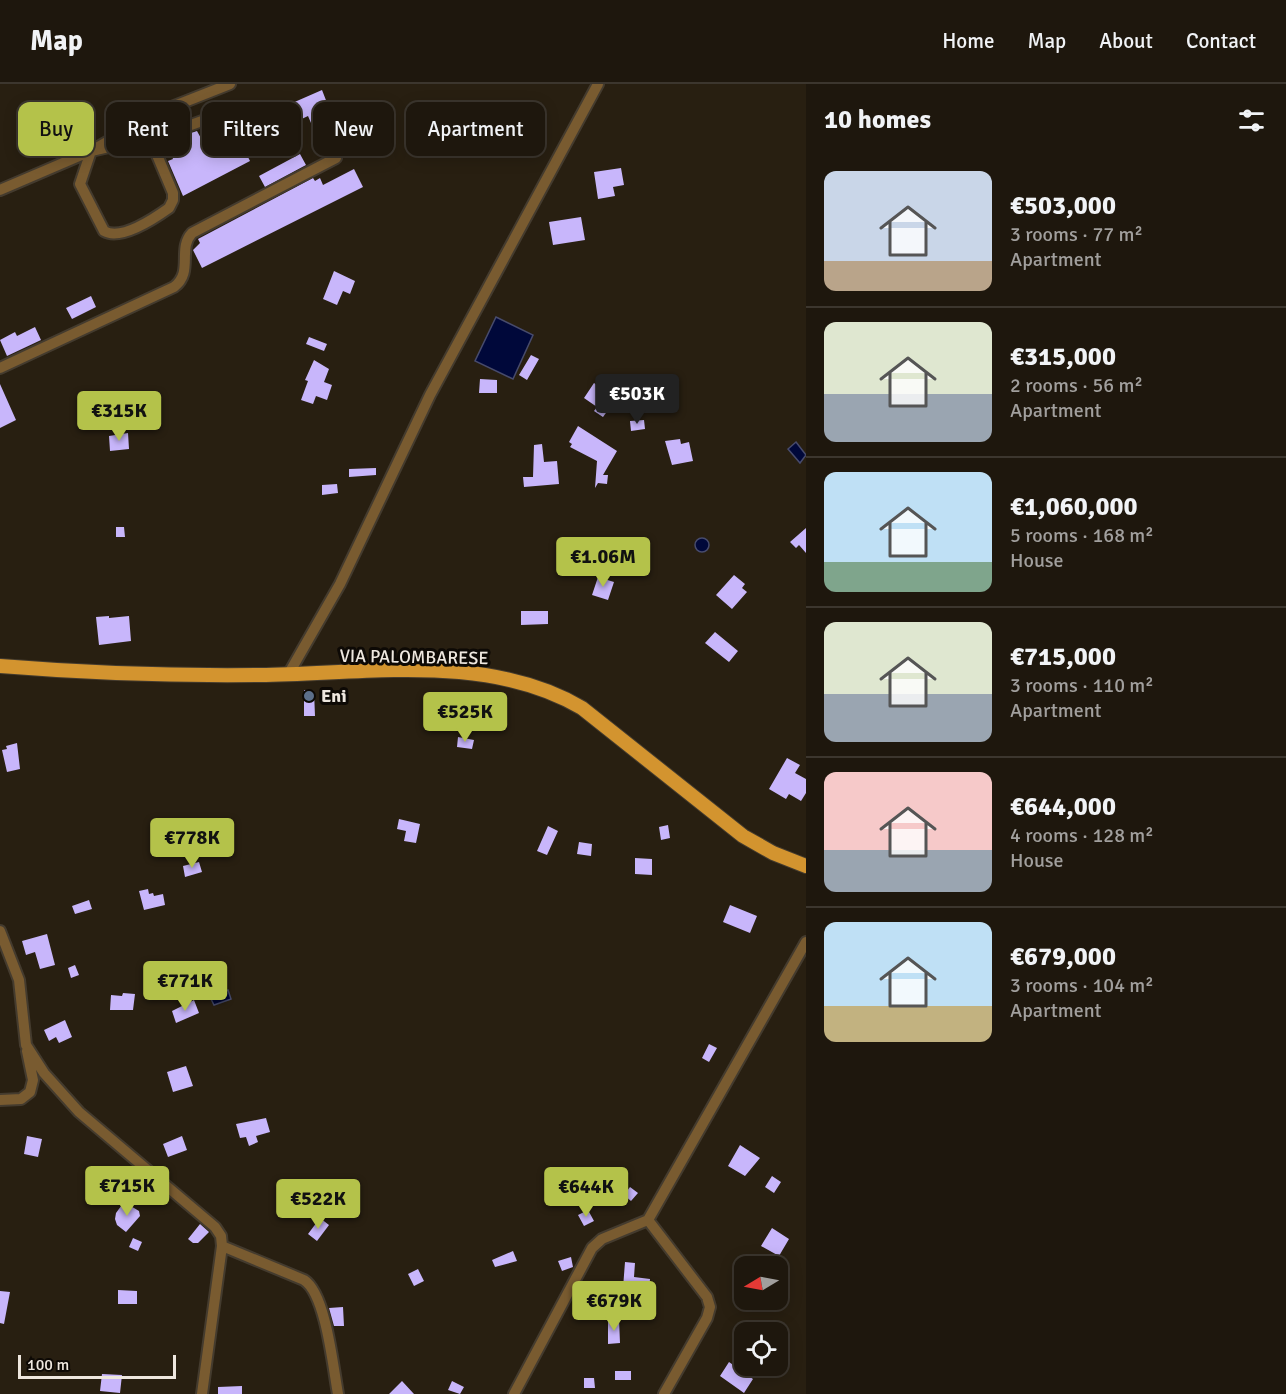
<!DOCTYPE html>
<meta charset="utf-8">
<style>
body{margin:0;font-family:Signika,sans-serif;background:#2b241b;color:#f1f3f6;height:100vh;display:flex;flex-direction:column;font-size:22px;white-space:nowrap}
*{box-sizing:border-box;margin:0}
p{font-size:20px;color:#a19f9d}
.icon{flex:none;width:33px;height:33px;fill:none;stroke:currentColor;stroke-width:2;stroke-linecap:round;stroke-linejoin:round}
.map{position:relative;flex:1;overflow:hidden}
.details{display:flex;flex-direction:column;background:#1e170d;width:480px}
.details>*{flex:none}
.guide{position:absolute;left:18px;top:18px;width:570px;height:54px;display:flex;gap:12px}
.needle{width:39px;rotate:260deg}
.fabs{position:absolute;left:734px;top:1172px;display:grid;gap:12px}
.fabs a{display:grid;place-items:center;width:54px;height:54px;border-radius:12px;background:#1e170d;box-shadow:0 3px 15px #0003,0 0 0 2px #3c362e;font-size:30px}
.scale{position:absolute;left:18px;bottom:15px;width:158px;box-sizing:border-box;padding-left:6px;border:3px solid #eee7df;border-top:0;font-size:16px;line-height:21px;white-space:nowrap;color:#eee7df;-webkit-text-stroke:4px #0d0905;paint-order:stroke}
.price{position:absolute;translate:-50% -51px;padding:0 14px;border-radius:6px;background:#b4c24a;color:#111;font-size:20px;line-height:39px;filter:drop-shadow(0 2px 3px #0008)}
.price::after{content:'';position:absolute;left:50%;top:36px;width:18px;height:14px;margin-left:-9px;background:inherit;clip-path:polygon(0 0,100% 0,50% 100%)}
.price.current{background:#222;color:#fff}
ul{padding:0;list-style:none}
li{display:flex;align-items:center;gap:18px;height:150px;padding:0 18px}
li+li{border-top:2px solid #3c362e}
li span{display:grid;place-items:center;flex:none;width:168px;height:120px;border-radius:12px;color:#555}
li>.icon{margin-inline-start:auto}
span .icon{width:72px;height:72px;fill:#fffc;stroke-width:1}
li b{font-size:26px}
h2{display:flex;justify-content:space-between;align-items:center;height:72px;padding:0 18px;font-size:26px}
.pill{padding:0 21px;border-radius:12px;background:#1e170d;box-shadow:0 3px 15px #0003,0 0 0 2px #3c362e;font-size:21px;line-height:54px}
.pill.current{background:#b4c24a;color:#111}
header{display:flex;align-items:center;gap:36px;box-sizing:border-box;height:84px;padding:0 30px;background:#1e170d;border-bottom:2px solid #3c362e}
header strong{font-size:28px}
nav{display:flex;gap:33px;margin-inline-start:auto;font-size:21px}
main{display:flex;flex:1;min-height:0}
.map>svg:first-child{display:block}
.water{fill:#00083a;stroke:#474b6c;stroke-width:1.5}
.building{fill:#c8b6fb}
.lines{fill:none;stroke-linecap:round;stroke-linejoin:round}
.minor-casing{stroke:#443b2e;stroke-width:14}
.major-casing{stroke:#443b2e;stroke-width:16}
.minor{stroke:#795b30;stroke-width:10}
.major{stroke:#d3942f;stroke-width:14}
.service-dot{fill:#5c6f8a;stroke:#0d0905;stroke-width:2}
.labels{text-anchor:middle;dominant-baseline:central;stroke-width:6;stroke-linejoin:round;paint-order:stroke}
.street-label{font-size:18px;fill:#eee7df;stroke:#0d0905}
.poi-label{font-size:18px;font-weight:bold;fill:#eee7df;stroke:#0d0905;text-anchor:start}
</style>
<header>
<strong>Map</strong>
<nav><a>Home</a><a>Map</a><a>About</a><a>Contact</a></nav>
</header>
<main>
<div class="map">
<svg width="806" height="1310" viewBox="0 0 806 1310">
<rect width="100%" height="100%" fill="#281f11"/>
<path class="water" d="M496,233L533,251L513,295L475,277Z
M796,358L806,371L800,379L788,365Z
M695 461a7 7 0 1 1 14 0a7 7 0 1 1-14 0Z
M228,906L231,915L214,921L210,913Z"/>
<path class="building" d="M322,6L329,24L323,27L328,40L314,46L308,32L289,41L294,51L248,73L250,77L183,112L168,77L173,75L170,67L191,57L188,50L197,47L203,58Z
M300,70L306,81L265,103L259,92Z
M621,84L624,101L613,103L615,112L598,115L594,88Z
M354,85L363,103L202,184L193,166L200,159L198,155L313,94L315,97L320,94L323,101Z
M581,133L585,156L553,161L549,138Z
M334,187L355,197L350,210L343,207L337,221L323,215Z
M91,212L96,223L72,235L66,224Z
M35,243L41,256L7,272L0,256L15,248L17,252Z
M309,253L327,260L324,267L306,260Z
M531,271L539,275L527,296L519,291Z
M314,276L329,285L324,298L332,301L327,316L316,312L313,320L301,316L308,297L305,296Z
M480,295L497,296V309H479Z
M594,299L601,304L596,311L611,322L603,333L594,327L597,323L584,314Z
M0,300L16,336L0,344Z
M644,336L645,345L631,347L630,337Z
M578,342L617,367L603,391H608L607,400L598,399L595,404L597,377L570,363L572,360L569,358Z
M128,349L129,365L110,367L109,352Z
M680,355L681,360L689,358L693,377L672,381L665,357Z
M542,360L544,378L557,377L559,400L524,403L523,393H533L534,361Z
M376,384V391L349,393V385Z
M337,400L338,409L322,411V401Z
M116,443H124L125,453H116Z
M806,444V469L799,461L796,464L790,458Z
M734,491L745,500L742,504L747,508L732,525L716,511Z
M598,493L614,498L608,516L592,511Z
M521,527H548V540L521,541Z
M109,532V534L129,532L131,557L99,561L96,533Z
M715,548L738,567L729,578L705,559Z
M304,606L314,607L315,632H304Z
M458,653L474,656L472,665L457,663Z
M17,659L20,685L7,688L2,666L7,665L6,662Z
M787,674L800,681L795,689L806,695V709L801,717L789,710L786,715L769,705Z
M399,735L420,740L416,759L404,757L406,747L397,745Z
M668,741L670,754L661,756L659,743Z
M548,742L558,747L547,771L537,767Z
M579,758L592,760L591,772L577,770Z
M635,774L652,775V791L635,790Z
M199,778L202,788L185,793L183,782Z
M148,805L149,810L153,809L154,812L163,810L165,821L144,826L139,807Z
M89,816L92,825L75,830L72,822Z
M730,821L757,832L750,849L723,838Z
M47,850L55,881L40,885L35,868L26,871L22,857Z
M75,881L79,891L71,894L68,884Z
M123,909L135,910L133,926H110L111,911L122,912Z
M194,916L199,929L176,939L172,927Z
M65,936L72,953L59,959L56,953L49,957L44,946Z
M709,960L717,964L709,978L702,974Z
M186,982L193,1002L173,1008L167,988Z
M266,1034L270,1048L256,1052L258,1058L249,1062L246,1053L240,1054L236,1040Z
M27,1052L42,1055L38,1073L24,1070Z
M182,1052L187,1066L168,1073L163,1060Z
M740,1061L760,1074L745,1092L728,1082Z
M772,1092L781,1098L774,1109L765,1103Z
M630,1103L638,1109L631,1117L624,1111Z
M124,1118L139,1127L140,1132L126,1148L117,1141L115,1135L116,1129Z
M588,1126L594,1137L584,1142L578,1131Z
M320,1134L329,1141L317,1157L308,1150Z
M200,1140L209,1148L198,1159H193L188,1155Z
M772,1144L789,1155L779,1172L761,1162Z
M133,1154L142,1158L138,1167L129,1163Z
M513,1167L517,1177L495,1183L492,1176Z
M571,1173L573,1183L562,1187L558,1177Z
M625,1178L635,1179L634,1193L650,1195L649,1207L623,1204Z
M418,1185L424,1197L414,1202L408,1190Z
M118,1206L137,1207V1220H118Z
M0,1207L10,1208L4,1240L0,1239Z
M343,1223L344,1242H334L329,1224Z
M619,1235L620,1259L608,1260V1236Z
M729,1278L753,1295L744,1309L720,1292Z
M615,1287H631V1296H615Z
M102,1290L122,1291L120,1309L100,1307Z
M584,1294H594L595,1304H584Z
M402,1297L414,1310H389Z
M452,1297L464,1303L460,1310L448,1306Z
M242,1302V1310H218V1303Z"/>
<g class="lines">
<g class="minor-casing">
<path id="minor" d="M179,56L166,61L157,71L173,109V116L169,124C155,134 121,157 104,147L80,100L91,67L159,28L230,0
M0,106L91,67L163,51L227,28L252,25
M0,284L174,203C194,188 177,165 192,149L336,74
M288,591L340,500L430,311L598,0
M0,847L19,896L26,961L44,989L79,1028L215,1143L221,1152L222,1162L202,1310
M0,1016L21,1015L30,1008L33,996L27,967
M648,1136L806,858
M222,1162L304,1196C326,1210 333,1283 338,1310
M514,1310L592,1164L602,1155L648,1136L707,1213L710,1223L707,1234L664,1310"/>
</g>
<g class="major-casing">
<path id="major" d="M0,582C86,589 173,592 260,591C366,590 487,568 582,624L743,752L773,769L806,782"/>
</g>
<use href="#minor" class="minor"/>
<use href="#major" class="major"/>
</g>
<circle class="service-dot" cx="309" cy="612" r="6"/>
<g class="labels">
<g class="street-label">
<text transform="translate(414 573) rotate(1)">VIA PALOMBARESE</text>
</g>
<g class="poi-label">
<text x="321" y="612">Eni</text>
</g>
</g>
</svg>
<div class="fabs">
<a><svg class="needle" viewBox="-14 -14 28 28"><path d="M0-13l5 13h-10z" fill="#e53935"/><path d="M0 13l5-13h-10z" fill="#a19f9d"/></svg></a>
<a><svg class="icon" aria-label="locate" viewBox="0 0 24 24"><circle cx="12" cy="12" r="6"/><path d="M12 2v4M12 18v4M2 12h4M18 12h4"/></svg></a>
</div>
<div class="scale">100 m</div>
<b class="price current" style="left:637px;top:341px">€503K</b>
<b class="price" style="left:119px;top:358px">€315K</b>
<b class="price" style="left:603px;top:504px">€1.06M</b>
<b class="price" style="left:465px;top:659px">€525K</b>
<b class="price" style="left:192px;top:785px">€778K</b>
<b class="price" style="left:185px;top:928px">€771K</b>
<b class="price" style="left:127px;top:1133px">€715K</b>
<b class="price" style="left:586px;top:1134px">€644K</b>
<b class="price" style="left:318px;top:1146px">€522K</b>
<b class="price" style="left:614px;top:1248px">€679K</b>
<div class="guide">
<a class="pill current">Buy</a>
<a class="pill">Rent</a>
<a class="pill">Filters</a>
<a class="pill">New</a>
<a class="pill">Apartment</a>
</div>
</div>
<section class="details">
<h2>10 homes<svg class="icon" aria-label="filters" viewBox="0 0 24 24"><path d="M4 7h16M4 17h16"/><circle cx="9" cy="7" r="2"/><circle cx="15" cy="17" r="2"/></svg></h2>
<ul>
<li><span style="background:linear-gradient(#c9d6e8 75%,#b9a48a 0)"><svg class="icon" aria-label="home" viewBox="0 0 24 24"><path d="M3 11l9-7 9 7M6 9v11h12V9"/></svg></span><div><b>€503,000</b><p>3 rooms · 77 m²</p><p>Apartment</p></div></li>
<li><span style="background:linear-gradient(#dfe7d0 60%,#9aa5b1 0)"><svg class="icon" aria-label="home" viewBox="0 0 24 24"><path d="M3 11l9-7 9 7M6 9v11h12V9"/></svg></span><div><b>€315,000</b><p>2 rooms · 56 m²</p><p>Apartment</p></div></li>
<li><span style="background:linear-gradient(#bfe0f5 75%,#7fa58c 0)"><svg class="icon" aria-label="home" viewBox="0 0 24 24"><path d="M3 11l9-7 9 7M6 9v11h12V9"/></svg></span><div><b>€1,060,000</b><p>5 rooms · 168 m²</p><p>House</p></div></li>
<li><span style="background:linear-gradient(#dfe7d0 60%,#9aa5b1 0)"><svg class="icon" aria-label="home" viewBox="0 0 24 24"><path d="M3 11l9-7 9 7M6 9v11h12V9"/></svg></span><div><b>€715,000</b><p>3 rooms · 110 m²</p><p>Apartment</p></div></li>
<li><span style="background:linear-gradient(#f6c9c9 65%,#9aa5b1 0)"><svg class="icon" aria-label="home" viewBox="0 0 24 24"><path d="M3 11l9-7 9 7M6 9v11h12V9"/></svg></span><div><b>€644,000</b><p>4 rooms · 128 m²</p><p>House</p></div></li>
<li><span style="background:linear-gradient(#bfe0f5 70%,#c2b280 0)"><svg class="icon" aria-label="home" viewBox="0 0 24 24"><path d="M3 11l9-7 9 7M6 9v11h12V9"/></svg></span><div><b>€679,000</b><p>3 rooms · 104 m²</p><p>Apartment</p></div></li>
</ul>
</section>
</main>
